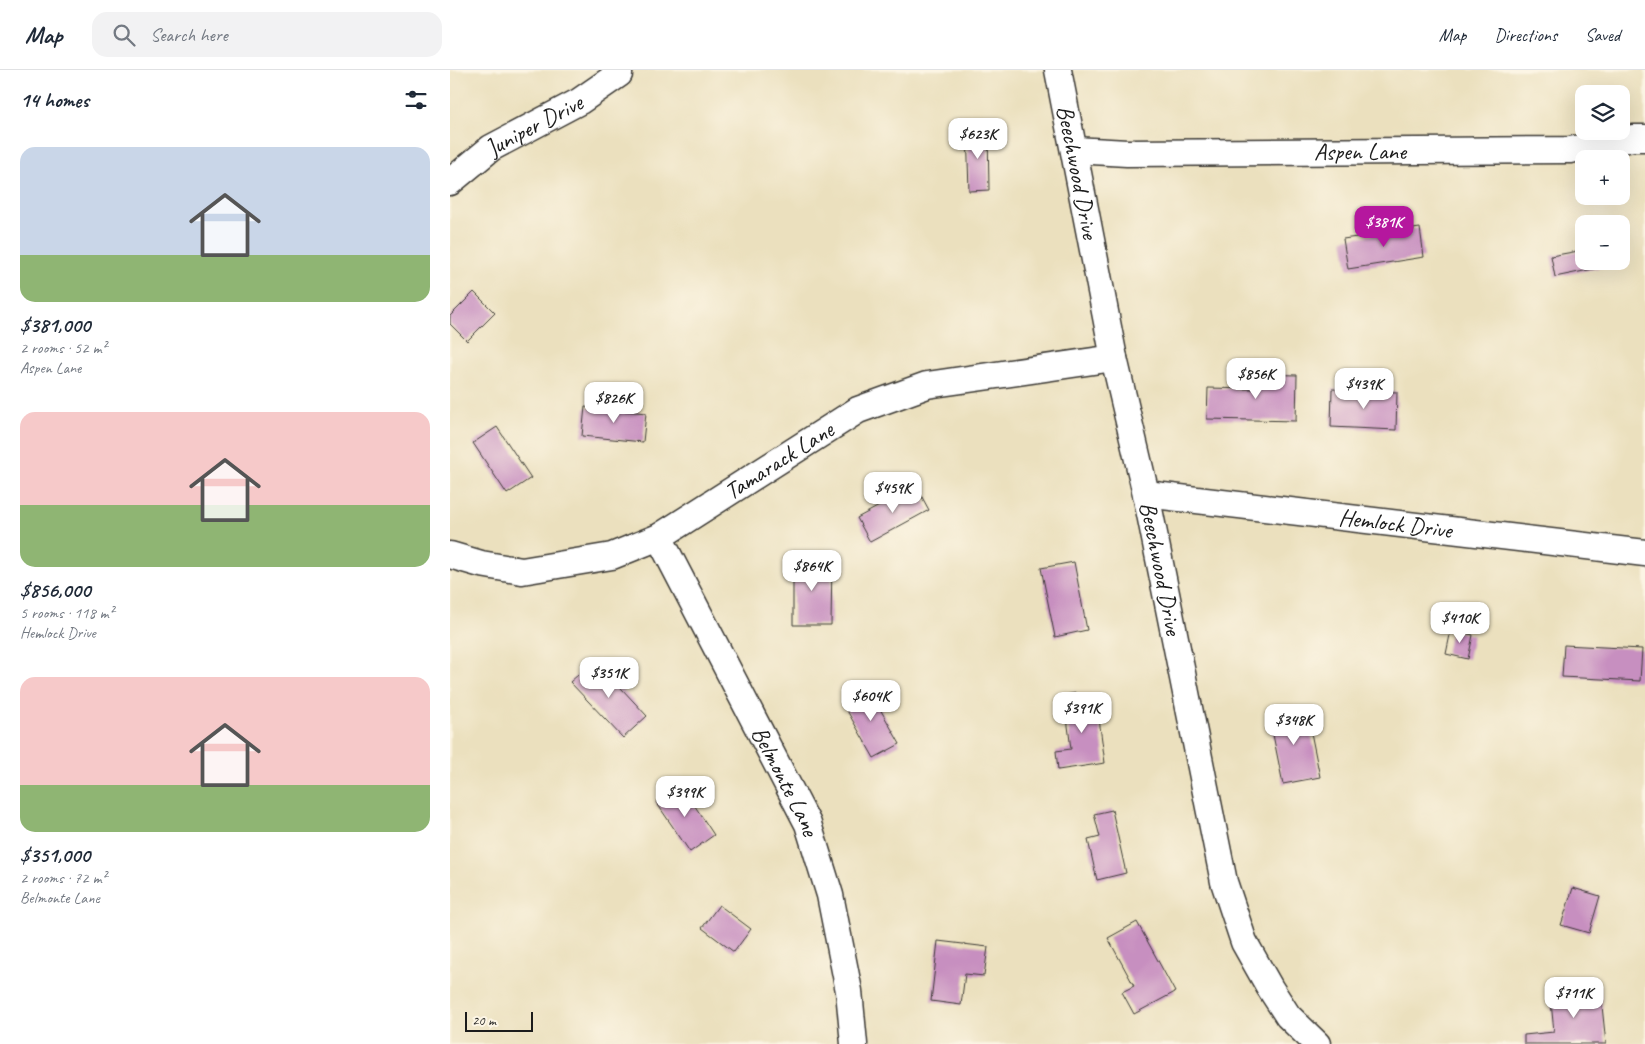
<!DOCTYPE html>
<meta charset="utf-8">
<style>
body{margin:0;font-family:Caveat,sans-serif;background:#f2f2f3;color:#1f2937;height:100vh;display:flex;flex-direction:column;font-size:19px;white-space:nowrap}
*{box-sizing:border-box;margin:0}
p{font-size:16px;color:#747a83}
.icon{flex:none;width:28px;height:28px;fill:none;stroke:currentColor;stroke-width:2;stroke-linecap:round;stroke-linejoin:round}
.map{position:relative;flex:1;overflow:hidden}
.drawer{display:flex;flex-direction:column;background:#fff;width:450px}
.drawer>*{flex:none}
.controls{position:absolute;left:1125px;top:15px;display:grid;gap:10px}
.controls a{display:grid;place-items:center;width:55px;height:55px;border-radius:10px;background:#fff;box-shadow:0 5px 20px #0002;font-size:25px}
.scale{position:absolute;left:15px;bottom:12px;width:68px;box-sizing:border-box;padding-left:5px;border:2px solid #1c1c1c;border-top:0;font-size:14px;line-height:18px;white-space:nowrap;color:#1c1c1c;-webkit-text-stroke:4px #fcf5e5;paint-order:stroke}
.price{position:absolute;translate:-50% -42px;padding:0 11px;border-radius:10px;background:#fff;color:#222;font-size:16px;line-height:32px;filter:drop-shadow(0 1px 2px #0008)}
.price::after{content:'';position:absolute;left:50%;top:30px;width:15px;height:11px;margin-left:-8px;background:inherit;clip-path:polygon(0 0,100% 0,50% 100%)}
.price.on{background:#b5179e;color:#fff}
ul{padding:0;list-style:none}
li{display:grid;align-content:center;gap:10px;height:265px;padding:0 20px}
li span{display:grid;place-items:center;height:155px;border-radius:15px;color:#555}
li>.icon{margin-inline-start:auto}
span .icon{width:90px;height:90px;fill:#fffc;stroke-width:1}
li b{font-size:21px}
h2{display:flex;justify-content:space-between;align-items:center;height:60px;padding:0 20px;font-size:21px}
header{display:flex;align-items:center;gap:30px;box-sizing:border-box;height:70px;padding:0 25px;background:#fff;border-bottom:1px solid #e0e1e3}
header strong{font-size:24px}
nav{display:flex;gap:28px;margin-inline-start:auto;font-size:18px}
.search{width:350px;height:45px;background:#f2f2f3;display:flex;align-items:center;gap:12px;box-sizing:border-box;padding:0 18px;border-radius:15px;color:#747a83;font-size:19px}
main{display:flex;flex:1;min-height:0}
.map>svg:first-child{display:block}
.building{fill:#c78fc0}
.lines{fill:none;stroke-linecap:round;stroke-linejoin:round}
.street-casing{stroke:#3b3934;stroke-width:29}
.street{stroke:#fff;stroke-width:26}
.labels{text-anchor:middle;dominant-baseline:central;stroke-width:5;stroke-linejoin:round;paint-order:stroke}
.street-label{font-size:24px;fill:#1c1c1c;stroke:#fcf5e5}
</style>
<header>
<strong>Map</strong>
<div class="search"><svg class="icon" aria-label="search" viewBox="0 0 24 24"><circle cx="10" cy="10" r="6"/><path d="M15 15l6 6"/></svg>Search here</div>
<nav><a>Map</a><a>Directions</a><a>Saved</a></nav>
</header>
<main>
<section class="drawer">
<h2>14 homes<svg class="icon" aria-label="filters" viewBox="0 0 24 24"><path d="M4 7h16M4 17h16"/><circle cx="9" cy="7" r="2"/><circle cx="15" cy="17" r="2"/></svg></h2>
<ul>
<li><span style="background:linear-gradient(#c9d6e8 70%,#8fb573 0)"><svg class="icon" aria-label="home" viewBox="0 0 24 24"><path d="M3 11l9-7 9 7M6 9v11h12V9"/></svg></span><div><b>$381,000</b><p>2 rooms · 52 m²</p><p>Aspen Lane</p></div></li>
<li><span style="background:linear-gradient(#f6c9c9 60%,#8fb573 0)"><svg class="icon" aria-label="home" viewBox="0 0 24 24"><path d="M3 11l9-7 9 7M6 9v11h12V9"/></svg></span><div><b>$856,000</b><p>5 rooms · 118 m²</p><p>Hemlock Drive</p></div></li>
<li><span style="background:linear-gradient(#f6c9c9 70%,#8fb573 0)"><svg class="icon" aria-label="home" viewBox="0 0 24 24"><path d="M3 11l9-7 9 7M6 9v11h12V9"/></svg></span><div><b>$351,000</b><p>2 rooms · 72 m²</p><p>Belmonte Lane</p></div></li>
</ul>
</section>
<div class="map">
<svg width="1195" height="974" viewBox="0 0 1195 974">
<rect width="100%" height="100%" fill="#fcf5e5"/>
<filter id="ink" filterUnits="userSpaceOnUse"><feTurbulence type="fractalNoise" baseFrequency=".02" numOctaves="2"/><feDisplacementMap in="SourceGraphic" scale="10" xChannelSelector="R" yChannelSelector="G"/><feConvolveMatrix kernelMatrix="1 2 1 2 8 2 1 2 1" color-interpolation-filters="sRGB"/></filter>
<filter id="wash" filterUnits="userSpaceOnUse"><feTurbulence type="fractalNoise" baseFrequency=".0096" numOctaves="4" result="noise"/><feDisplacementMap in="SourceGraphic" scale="20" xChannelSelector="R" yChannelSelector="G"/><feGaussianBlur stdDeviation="1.12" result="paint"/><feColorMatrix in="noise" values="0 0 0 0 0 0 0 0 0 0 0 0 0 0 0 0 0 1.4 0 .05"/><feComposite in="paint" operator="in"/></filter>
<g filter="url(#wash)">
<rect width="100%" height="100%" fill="#ebe0be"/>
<g id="blocks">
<path class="building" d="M538,59L539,120L519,121L517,60Z
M970,158L974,187L898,199L893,169Z
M1134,180V191H1152L1153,197L1105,207L1101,186Z
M24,222L45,243L17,271L0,254V246Z
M805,304L847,305L846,351L757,349L758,318L804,319Z
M882,319L947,322L946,360L881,357Z
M135,337L196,343L193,372L132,366Z
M47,357L81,408L57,424L23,373Z
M466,416L479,440L420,472L407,448Z
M343,489H382L381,555H343Z
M624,492L637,560L605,567L591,498Z
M1001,560L1023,565L1018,589L996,584Z
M1114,575L1192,579L1190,611L1112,607Z
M145,590L197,646L173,668L120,612Z
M417,616L450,674L424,688L391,630Z
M626,623L627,630L646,627L655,693L608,700L606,681L621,679L614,625Z
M856,638L870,707L833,714L819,645Z
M231,715L264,765L240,782L206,732Z
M662,740L676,803L647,810L638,770L650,767L644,744Z
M1123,818L1150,826L1139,863L1111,855Z
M269,835L301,859L284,882L252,858Z
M687,852L725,922L684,944L672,922L684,916L658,868Z
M488,871L538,877L534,906L515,904L511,935L481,931Z
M1150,917L1156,974H1074V965L1104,962L1100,922Z"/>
</g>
</g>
<g filter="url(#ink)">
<use href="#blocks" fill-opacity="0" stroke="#3b3934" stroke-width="1"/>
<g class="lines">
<g class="street-casing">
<g id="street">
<path id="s1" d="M608,0L664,288L696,424L774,812L794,872L820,918L838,946L867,974"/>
<path id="s2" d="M624,80L677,83L1120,80L1183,68H1195"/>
<path id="s3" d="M0,112L41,78L130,31L169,4V0"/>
<path id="s4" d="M696,424L1195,483"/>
<path id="s5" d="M209,467L358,754L380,825L399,921L404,974"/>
<path id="s6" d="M0,485L31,494L72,501L162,486L209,467L408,340L477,315L664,288"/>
</g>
</g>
<use href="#street" class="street"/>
</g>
</g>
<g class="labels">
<g class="street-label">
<text stroke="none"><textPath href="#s3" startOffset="102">Juniper Drive</textPath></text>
<text stroke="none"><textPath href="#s2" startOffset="286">Aspen Lane</textPath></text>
<text stroke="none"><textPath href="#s1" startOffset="104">Beechwood Drive</textPath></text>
<text stroke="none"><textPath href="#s6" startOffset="358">Tamarack Lane</textPath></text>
<text stroke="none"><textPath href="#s4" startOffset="251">Hemlock Drive</textPath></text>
<text stroke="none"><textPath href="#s1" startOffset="509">Beechwood Drive</textPath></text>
<text stroke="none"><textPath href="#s5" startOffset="275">Belmonte Lane</textPath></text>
</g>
</g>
</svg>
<div class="controls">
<a><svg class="icon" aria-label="layers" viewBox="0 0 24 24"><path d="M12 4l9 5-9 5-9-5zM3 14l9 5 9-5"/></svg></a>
<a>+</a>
<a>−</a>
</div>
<div class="scale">20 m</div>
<b class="price" style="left:528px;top:90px">$623K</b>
<b class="price on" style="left:934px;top:178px">$381K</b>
<b class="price" style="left:806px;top:330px">$856K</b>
<b class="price" style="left:914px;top:340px">$439K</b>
<b class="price" style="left:164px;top:354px">$826K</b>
<b class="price" style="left:443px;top:444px">$459K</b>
<b class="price" style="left:362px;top:522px">$864K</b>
<b class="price" style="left:1010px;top:574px">$410K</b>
<b class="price" style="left:159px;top:629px">$351K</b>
<b class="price" style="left:421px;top:652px">$604K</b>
<b class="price" style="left:632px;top:664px">$391K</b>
<b class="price" style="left:844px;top:676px">$348K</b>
<b class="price" style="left:235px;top:748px">$399K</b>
<b class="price" style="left:1124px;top:949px">$711K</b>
</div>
</main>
